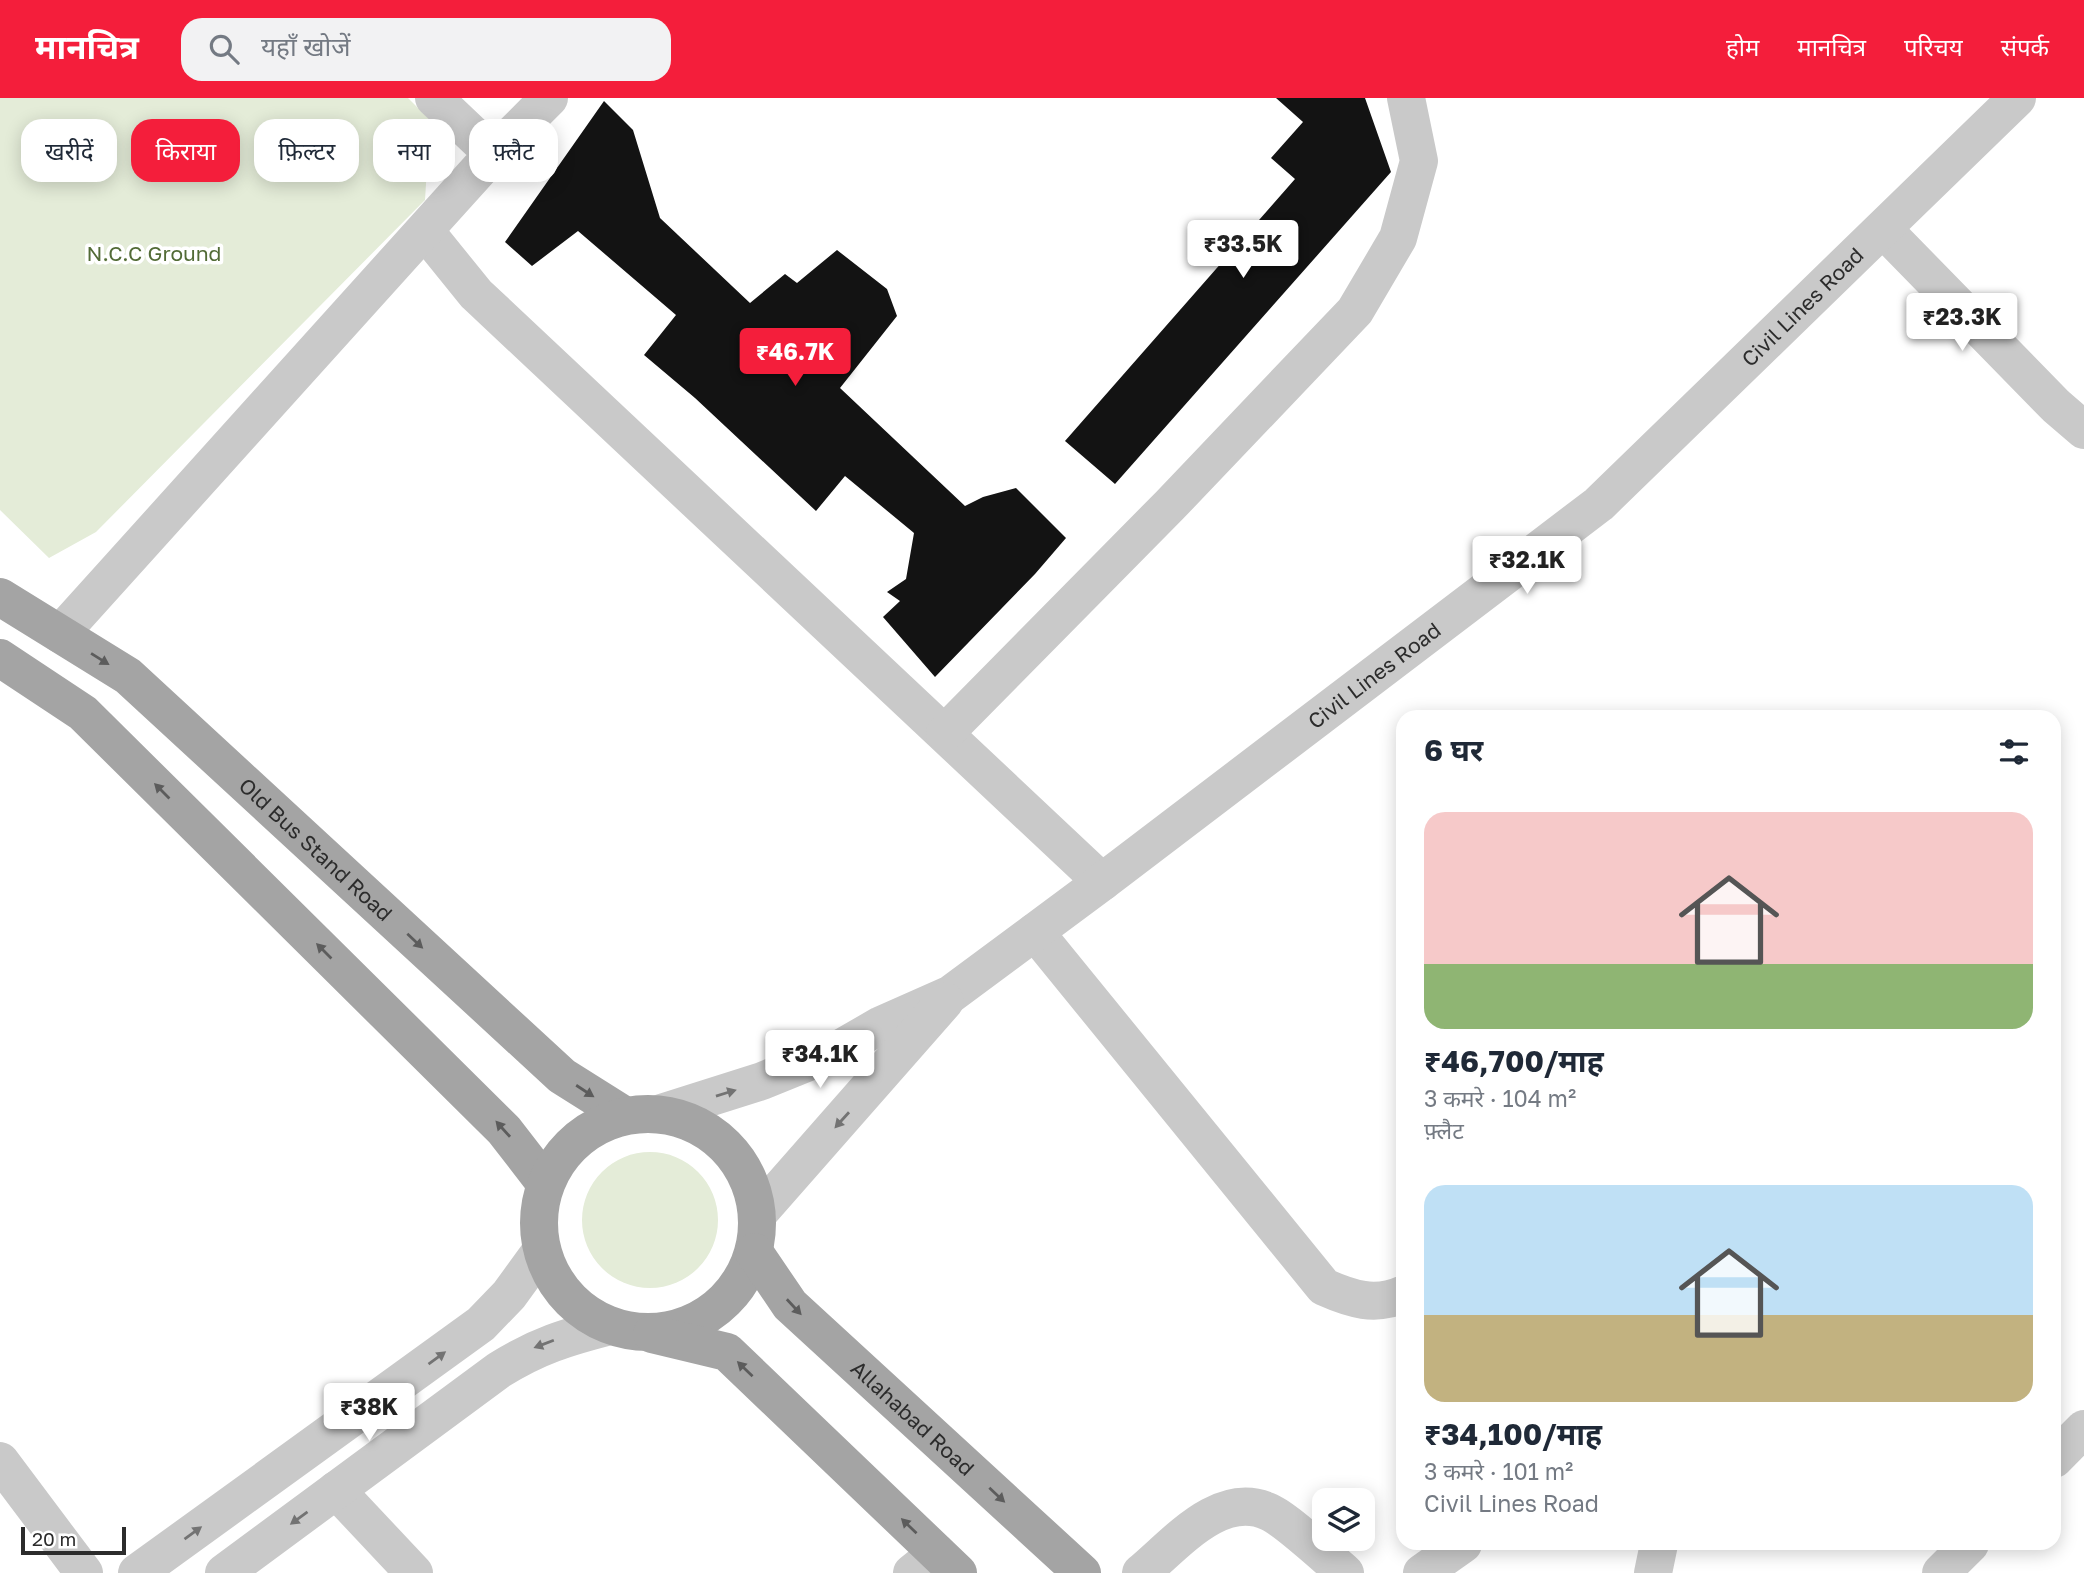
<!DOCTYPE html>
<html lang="hi">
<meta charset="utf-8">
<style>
body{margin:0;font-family:"Golos Text","Noto Sans Devanagari",sans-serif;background:#f2f2f3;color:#1f2937;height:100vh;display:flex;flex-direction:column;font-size:26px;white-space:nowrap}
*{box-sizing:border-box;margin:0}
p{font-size:23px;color:#747a83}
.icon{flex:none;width:38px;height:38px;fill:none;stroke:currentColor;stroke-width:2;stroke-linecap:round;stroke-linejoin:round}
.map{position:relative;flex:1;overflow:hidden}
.side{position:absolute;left:1396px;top:612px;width:665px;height:840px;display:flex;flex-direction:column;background:#fff;border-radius:21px;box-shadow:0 4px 18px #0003}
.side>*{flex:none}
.banner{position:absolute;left:21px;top:21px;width:665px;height:63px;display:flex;gap:14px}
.tools{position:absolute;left:1312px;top:1390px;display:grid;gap:14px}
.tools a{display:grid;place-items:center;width:63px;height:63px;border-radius:14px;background:#fff;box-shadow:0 4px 18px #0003;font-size:35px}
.scale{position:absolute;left:21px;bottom:18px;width:105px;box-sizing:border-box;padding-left:7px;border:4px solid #2c2c2c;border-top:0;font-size:19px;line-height:24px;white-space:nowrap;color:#2c2c2c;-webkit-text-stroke:5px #fff;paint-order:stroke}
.price{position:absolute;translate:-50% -60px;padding:0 16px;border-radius:7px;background:#fff;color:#222;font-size:23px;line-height:46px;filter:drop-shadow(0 2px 4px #0008)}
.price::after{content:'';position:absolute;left:50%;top:42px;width:21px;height:16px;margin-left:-10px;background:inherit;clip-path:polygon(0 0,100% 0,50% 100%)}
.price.on{background:#f41e3b;color:#fff}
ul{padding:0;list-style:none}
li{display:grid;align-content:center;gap:14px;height:371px;padding:0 28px}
li span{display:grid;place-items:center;height:217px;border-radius:21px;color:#555}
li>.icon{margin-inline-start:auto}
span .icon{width:126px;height:126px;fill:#fffc;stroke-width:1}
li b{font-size:30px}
h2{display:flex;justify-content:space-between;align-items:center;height:84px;padding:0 28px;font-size:30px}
.chip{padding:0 24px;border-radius:21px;background:#fff;box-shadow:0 4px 18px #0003;font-size:24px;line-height:63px}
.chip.on{background:#f41e3b;color:#fff}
header{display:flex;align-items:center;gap:42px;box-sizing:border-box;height:98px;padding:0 35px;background:#f41e3b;color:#fff}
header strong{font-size:33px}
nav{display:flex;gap:38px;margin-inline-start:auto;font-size:24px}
.search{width:490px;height:63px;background:#f2f2f3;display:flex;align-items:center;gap:18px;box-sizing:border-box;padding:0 24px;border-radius:21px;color:#747a83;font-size:26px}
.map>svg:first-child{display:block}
.green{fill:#e4ecd8}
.building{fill:#131313}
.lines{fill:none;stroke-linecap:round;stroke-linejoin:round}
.minor{stroke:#c9c9c9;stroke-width:38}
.major{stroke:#a4a4a4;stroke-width:38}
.oneway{fill:#5c5c5c}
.oneway2{fill:#737373}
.labels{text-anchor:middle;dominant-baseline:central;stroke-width:7;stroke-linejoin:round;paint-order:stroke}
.park-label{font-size:21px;fill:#526b36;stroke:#fff}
.street-label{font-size:21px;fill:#2c2c2c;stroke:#fff}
</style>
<header>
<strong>मानचित्र</strong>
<div class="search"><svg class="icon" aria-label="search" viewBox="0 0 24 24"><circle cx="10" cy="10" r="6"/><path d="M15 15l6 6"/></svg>यहाँ खोजें</div>
<nav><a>होम</a><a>मानचित्र</a><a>परिचय</a><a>संपर्क</a></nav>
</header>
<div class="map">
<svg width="2084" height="1475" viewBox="0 0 2084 1475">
<rect width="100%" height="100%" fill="#fff"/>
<path class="green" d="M0,0H408L430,22L425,102L96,434L49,460L0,412Z
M582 1122a68 68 0 1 1 136 0a68 68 0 1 1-136 0Z"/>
<path class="building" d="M1276,0H1365L1391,74L1115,386L1065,343L1295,81L1271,60L1303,24Z
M604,3L633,32L660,120L750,205L785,176L797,185L837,152L887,191L897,218L840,290L965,408L983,399L1016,390L1066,440L1035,476L935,579L883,519L900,503L887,494L906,481L914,435L845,378L816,413L695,300L644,257L676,217L578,133L532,168L505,144Z"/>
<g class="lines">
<g class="minor">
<path d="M493,56L549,0"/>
<path d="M1884,132L2056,308L2084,332"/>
<path d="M425,133L476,196L1102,784"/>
<path d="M60,536L493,56L434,0"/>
<path d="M945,635L1170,407L1355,213L1398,140L1419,63L1406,0"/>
<path d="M1035,834L1324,1189C1351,1201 1375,1209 1404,1196"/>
<path id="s1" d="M661,1015L762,983L836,953L881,927L951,896L1102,784L1599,406L2017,0"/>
<path d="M757,1117L945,903"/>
<path d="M2054,1361L2084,1331"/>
<path d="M0,1363L84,1475"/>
<path d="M336,1392L414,1475"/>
<path d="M137,1475L481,1226L509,1197L541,1153"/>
<path d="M224,1475L499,1272C537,1248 567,1239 610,1228"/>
<path d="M912,1475L937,1455"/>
<path d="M1141,1475C1175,1447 1220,1391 1269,1414C1287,1422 1327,1460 1345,1475"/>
<path d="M1422,1475L1463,1446"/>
<path d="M1653,1475L1659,1446"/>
<path d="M1941,1475L1970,1446"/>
</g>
<g class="major">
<path id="s2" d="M0,499L128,578L562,978L624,1017"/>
<path d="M0,560L83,615L504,1032L545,1085"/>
<circle cx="648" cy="1125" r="109"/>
<path id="s3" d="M754,1154L790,1207L1082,1475"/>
<path d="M652,1236L727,1254L958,1475"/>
</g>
</g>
<defs><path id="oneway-solid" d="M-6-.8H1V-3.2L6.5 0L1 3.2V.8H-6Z" transform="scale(1.75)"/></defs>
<g class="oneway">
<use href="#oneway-solid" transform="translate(100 561) rotate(32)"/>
<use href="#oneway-solid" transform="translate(162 693) rotate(-135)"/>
<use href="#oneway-solid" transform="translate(415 843) rotate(43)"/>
<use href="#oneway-solid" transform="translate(324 853) rotate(-135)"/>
<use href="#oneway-solid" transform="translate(585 993) rotate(33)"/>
<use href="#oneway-solid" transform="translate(503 1031) rotate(-132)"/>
<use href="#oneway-solid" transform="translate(794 1209) rotate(47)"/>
<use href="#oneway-solid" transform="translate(745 1271) rotate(-136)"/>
<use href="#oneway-solid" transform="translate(997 1397) rotate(43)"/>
<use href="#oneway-solid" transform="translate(909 1428) rotate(-136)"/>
</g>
<g class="oneway2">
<use href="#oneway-solid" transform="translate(726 995) rotate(-17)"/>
<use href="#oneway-solid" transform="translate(842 1022) rotate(132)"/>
<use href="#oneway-solid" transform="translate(544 1246) rotate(159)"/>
<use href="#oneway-solid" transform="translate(437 1260) rotate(-36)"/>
<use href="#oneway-solid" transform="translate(299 1420) rotate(144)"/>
<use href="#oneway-solid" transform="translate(193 1435) rotate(-36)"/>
</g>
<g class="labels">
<g class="park-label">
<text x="154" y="155">N.C.C Ground</text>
</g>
<g class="street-label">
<text stroke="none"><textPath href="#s1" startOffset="1410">Civil Lines Road</textPath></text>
<text stroke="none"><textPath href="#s1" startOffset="844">Civil Lines Road</textPath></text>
<text stroke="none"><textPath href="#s2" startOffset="406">Old Bus Stand Road</textPath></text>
<text stroke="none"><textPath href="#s3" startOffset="231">Allahabad Road</textPath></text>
</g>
</g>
</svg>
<div class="tools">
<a><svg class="icon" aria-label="layers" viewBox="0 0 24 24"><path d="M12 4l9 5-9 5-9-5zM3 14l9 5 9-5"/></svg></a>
</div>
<div class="scale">20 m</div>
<b class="price" style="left:1243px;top:182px">₹33.5K</b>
<b class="price" style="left:1962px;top:255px">₹23.3K</b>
<b class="price on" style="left:795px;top:290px">₹46.7K</b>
<b class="price" style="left:1527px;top:498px">₹32.1K</b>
<b class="price" style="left:820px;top:992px">₹34.1K</b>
<b class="price" style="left:369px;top:1345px">₹38K</b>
<div class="banner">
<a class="chip">खरीदें</a>
<a class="chip on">किराया</a>
<a class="chip">फ़िल्टर</a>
<a class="chip">नया</a>
<a class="chip">फ़्लैट</a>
</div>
<section class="side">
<h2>6 घर<svg class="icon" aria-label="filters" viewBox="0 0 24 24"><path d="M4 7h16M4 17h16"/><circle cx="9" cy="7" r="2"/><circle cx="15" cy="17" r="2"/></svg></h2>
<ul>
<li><span style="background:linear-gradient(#f6c9c9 70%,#8fb573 0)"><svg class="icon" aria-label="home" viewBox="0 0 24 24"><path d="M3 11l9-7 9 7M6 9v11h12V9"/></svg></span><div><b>₹46,700/माह</b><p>3 कमरे · 104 m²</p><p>फ़्लैट</p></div></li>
<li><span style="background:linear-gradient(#bfe0f5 60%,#c2b280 0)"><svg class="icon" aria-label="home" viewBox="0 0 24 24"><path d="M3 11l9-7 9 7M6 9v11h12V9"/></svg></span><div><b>₹34,100/माह</b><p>3 कमरे · 101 m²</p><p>Civil Lines Road</p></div></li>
</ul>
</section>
</div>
